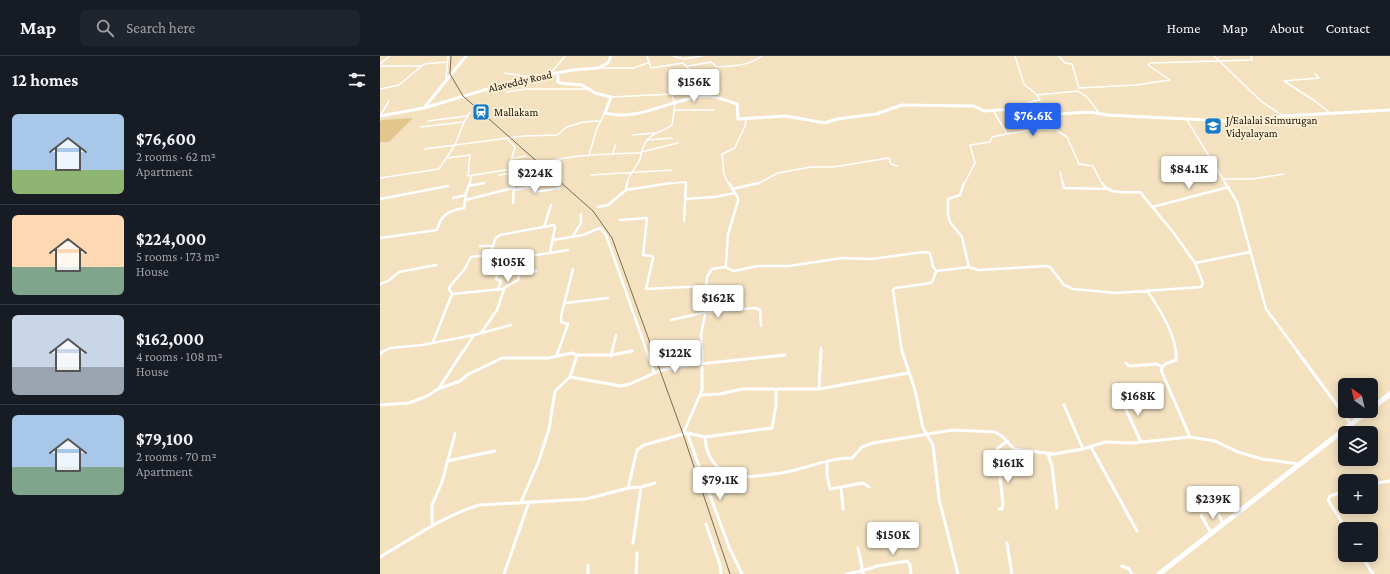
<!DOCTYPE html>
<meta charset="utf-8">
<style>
body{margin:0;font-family:"Crimson Pro",serif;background:#20242c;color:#f1f3f6;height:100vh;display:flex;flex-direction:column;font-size:15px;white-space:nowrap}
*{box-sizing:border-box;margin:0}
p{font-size:13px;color:#9ea1a6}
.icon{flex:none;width:22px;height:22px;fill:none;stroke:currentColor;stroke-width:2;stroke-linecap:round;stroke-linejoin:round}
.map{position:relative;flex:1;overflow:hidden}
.drawer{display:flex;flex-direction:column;background:#171b24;width:380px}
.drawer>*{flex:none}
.needle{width:26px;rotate:326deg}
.buttons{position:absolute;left:958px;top:322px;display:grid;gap:8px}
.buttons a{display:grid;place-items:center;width:40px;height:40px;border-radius:6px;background:#171b24;box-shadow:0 2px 10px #0003;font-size:20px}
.price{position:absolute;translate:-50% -34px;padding:0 9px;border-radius:4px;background:#fff;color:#222;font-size:13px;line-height:26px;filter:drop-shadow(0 1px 2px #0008)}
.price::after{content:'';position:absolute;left:50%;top:24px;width:12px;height:9px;margin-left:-6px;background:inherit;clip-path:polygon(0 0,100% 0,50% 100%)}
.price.selected{background:#2563eb;color:#fff}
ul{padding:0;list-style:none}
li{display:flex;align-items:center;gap:12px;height:100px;padding:0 12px}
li+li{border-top:1px solid #363941}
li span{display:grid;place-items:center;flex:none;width:112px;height:80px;border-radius:6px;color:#555}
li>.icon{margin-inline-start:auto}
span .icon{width:48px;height:48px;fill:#fffc;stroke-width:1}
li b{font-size:17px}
h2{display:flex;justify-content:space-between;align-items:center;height:48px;padding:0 12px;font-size:17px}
header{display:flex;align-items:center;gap:24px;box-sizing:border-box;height:56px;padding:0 20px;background:#171b24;border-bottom:1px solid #363941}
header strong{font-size:19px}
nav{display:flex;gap:22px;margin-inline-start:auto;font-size:14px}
.search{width:280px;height:36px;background:#20242c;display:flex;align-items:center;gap:10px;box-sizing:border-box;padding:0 14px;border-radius:6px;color:#9ea1a6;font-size:15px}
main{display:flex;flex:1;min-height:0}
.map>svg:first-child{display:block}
.green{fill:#e3c58e}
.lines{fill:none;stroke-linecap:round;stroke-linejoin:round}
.street-far2{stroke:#fff;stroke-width:1.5}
.street-far1{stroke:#fff;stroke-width:2.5}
.street{stroke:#fff;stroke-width:3}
.secondary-far1{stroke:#fff;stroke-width:3}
.secondary{stroke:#fff;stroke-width:5}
.rail{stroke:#766b57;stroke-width:1}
.labels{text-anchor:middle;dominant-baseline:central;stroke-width:4;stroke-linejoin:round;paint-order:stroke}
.far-street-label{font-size:11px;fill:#130d03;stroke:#fdefd4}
.far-poi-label{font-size:11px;fill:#130d03;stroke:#fdefd4;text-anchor:start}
</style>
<header>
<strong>Map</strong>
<div class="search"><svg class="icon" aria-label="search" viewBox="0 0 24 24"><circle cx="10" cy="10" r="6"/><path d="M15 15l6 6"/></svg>Search here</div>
<nav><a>Home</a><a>Map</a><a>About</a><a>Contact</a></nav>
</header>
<main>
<section class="drawer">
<h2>12 homes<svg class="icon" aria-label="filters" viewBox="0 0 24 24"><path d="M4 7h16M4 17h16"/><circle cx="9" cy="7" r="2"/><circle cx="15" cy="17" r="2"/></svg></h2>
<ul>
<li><span style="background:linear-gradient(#a9c7e8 70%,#8fb573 0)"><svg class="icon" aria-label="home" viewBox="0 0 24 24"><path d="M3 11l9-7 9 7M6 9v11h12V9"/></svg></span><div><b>$76,600</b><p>2 rooms · 62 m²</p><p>Apartment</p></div></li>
<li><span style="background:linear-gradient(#ffd9b3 65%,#7fa58c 0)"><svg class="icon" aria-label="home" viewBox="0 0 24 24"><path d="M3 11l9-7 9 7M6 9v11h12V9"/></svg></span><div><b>$224,000</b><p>5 rooms · 173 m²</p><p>House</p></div></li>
<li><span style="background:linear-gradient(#c9d6e8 65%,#9aa5b1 0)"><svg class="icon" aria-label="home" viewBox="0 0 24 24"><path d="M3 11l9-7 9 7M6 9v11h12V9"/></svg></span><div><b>$162,000</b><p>4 rooms · 108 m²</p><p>House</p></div></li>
<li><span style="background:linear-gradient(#a9c7e8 65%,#7fa58c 0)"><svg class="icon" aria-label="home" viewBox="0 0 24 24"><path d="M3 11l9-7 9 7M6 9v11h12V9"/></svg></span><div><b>$79,100</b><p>2 rooms · 70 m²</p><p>Apartment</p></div></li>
</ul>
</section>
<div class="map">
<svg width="1010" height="518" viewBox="0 0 1010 518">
<rect width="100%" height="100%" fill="#f3e1c0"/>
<path class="green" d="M33,62L9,86H0V66L2,64Z"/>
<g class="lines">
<path class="street-far2" d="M293,0L304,3L322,0
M635,0L644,28L657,39
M679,0L685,7L692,8L699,32
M834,0L881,45L903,60
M0,8L10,0
M0,10H41
M308,10L331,6L337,11C354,10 368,10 382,0
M219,12H253L268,7
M125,17L151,21
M170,18L185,0
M935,18L939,22L904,25L935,45L950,57
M66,23L68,0
M699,32L756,29L790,24L768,9L770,7L872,4L871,0
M0,33L19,29L44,8L67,6
M126,36L146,33H206
M231,41L293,38
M647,52L649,46L660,44L657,39L698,35L707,41L719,57
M294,54H334
M670,58L676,74L687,81L699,108L713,110L722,128
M0,60L9,45
M807,64L846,128
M48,65L87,60
M40,71L84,66
M627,78L658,73L676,74
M253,79L275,77
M128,84L135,91L129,112
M267,84L292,82
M45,93L144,80L177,79L187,71L203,66L219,65
M261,96L298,87
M209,99L217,72L225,57
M232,99L236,88
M67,102L90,99L88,120L137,112L134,128
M132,103L145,100
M162,107C194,98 227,98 260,97
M680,116L683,128
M119,119L150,115
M211,119L292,114
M0,122L59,113L75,89L84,66L90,56
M844,123H872L904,118
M89,128L92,120
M100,128L104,127
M169,128L173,127
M247,128C248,118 257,111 260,103C262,94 264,84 273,79C279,75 286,74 292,69L295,48L292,39L298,27L297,21L311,15L303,7L271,12L267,0
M285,128L306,126V128
M349,128L344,119L342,98L355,92C358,83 366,72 366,64
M377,128L398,117L431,111H453L509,102L511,108L517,110
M584,128L595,107L590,89L610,86L612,81L627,78L613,54"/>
<path class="street-far1" d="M683,127L684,132L729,133
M722,127C728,139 748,136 760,136L793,176L815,207
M845,127L857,146L886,253L918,296
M88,130L104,127
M152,131L154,136L180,132
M352,133L379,127
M134,134L173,127
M246,134L291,127
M85,139L90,127
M73,142L86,139L85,144L133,132
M0,143L68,130
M305,143L334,141L355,137
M133,147L134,127
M218,151L228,149L246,134L247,127
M772,151L849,131
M240,164L267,162L263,199L272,200L273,202L266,233L326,230
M304,165L306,127
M164,171L171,149
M193,180L201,167V158
M0,182L57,174C61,158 69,155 84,152L85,144
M173,184L203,179L220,172L226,179L267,296
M100,190H113
M111,198L115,183L120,179L174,169L175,172L170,196
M345,211L354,215L378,210H409L462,202L492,203L543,196L550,197L553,211L557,215
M589,211L598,214L666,210L670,211L684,229L693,233L736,237L821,231L823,227L815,207L870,196
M140,218L156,215
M117,220L116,223L121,225L118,234
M0,228L8,225L19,216L56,209
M767,234C779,253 793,273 796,296
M72,238L122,233L138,224L144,201
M185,247L228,242
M291,264L326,256L375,252L380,254L381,270
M101,277L117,254L124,233
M94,279L131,269
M53,286L72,238L69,233L70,230L84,214L91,201L138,195L141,196V200L144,201L188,194
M2,296L10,292L42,289L94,279L83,296
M178,296L188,268L181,266V260L193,213
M232,296L236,279
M249,296L252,295
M322,296L321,278L329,239L326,230L327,221L332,213L345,211L346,209L348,178L358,145V142L349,127
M441,296V292
M522,296L513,234L515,232L551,227C555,223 553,219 557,215L589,211L582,181L570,166L568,158V143L580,139L584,127"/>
<path class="street" d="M267,295L274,316
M522,295L535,334L543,372L553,389L559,443L578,518
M796,295V304L785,308L781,314L810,381
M917,295L971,368
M0,298L3,295
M177,299L178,295
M197,299H232L252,295
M231,300L232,295
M746,307L749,310L777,308L782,311
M190,321L241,330L250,328L279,315L300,310L405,299
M59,332L83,295
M439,333L441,295
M320,339L340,338L362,333H439L528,317
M741,343L761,386
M0,349L29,347L47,340L58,333L80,325L87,319L122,302H168L192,297L197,299L190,321L175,335L169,373L158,407L141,446
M684,349L703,393
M307,377L349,491L362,518
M303,378L322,334V295
M325,381C326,401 335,410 350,422C368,420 388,420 406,416C429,412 447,402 472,402L482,391L493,387L573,374L615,376L623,381L634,393L674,398L703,393L725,386L752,387L810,381L835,385L858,396L882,403L919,408
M711,391L757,475
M668,398L672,410L677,452
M67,405L115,395
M447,405V419L450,433L483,427L489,431
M991,428L1010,425
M461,431L463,453
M826,431L843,468
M248,432L261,431L275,427
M965,435L950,440L948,444L966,473
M619,453H622L623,448L617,393L627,385
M821,459L831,477
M326,468L340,509L341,518
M52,470V449L62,426L75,378
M253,487L261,431
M627,487L632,518
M478,492L482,511L481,515L497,510L527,505L530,509L531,518
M981,499L993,518
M0,501C33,482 63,460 99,449L206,443L248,432L257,394L264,389L307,377L325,381L392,372L396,349V334
M208,509V518
M742,510L749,513L752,518
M124,518L149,446
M256,518L257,497
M467,518L481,515L484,518"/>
<path class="secondary-far1" d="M178,17V26L180,27L202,29L215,37L231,41L225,57C258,66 291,43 324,40C334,39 347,45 357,48L358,63L406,60L445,67L457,63L496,58L522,49L594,50L604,55L647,52L654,57L661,59L710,56L727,59L847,65H867L903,60L1010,54
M44,52L134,25L193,14L218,12L228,7L231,0
M0,60L44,52L86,0"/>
<path class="secondary" d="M991,353L1010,338
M779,518L988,355"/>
<path class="rail" d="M71,0L70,18L83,40L213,155L232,182L303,378L350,518"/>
</g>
<defs>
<g id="station-square" transform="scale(0.9)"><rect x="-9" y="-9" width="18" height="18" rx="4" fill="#177bc7" stroke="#fdefd4"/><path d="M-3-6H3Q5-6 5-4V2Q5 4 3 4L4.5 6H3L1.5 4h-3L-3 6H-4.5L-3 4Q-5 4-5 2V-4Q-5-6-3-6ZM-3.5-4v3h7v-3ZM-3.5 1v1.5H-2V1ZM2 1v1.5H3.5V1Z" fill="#fff"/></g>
<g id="school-square" transform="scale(0.9)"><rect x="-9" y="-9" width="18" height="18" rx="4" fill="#177bc7" stroke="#fdefd4"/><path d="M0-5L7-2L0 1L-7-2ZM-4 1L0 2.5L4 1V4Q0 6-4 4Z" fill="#fff"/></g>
</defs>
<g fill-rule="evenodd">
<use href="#station-square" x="101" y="56"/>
<use href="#school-square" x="833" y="70"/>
</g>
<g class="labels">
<g class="far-street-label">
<text transform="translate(140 25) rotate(-13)">Alaveddy Road</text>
</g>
<g class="far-poi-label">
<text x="114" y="56">Mallakam</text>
<text x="846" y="64">J/Ealalai Srimurugan<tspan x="846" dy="13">Vidyalayam</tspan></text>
</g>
</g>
</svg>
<div class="buttons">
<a><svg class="needle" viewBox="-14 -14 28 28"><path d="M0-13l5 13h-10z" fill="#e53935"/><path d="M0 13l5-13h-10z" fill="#9ea1a6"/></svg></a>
<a><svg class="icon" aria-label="layers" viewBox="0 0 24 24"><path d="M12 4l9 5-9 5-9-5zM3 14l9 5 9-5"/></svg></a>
<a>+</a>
<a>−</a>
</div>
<b class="price" style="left:314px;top:47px">$156K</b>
<b class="price selected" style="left:653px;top:81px">$76.6K</b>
<b class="price" style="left:809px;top:134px">$84.1K</b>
<b class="price" style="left:155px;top:138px">$224K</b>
<b class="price" style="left:128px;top:227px">$105K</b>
<b class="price" style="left:338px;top:263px">$162K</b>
<b class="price" style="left:295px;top:318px">$122K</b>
<b class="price" style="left:758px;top:361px">$168K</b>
<b class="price" style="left:628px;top:428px">$161K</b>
<b class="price" style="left:340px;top:445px">$79.1K</b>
<b class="price" style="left:833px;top:464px">$239K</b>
<b class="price" style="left:513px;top:500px">$150K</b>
</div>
</main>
